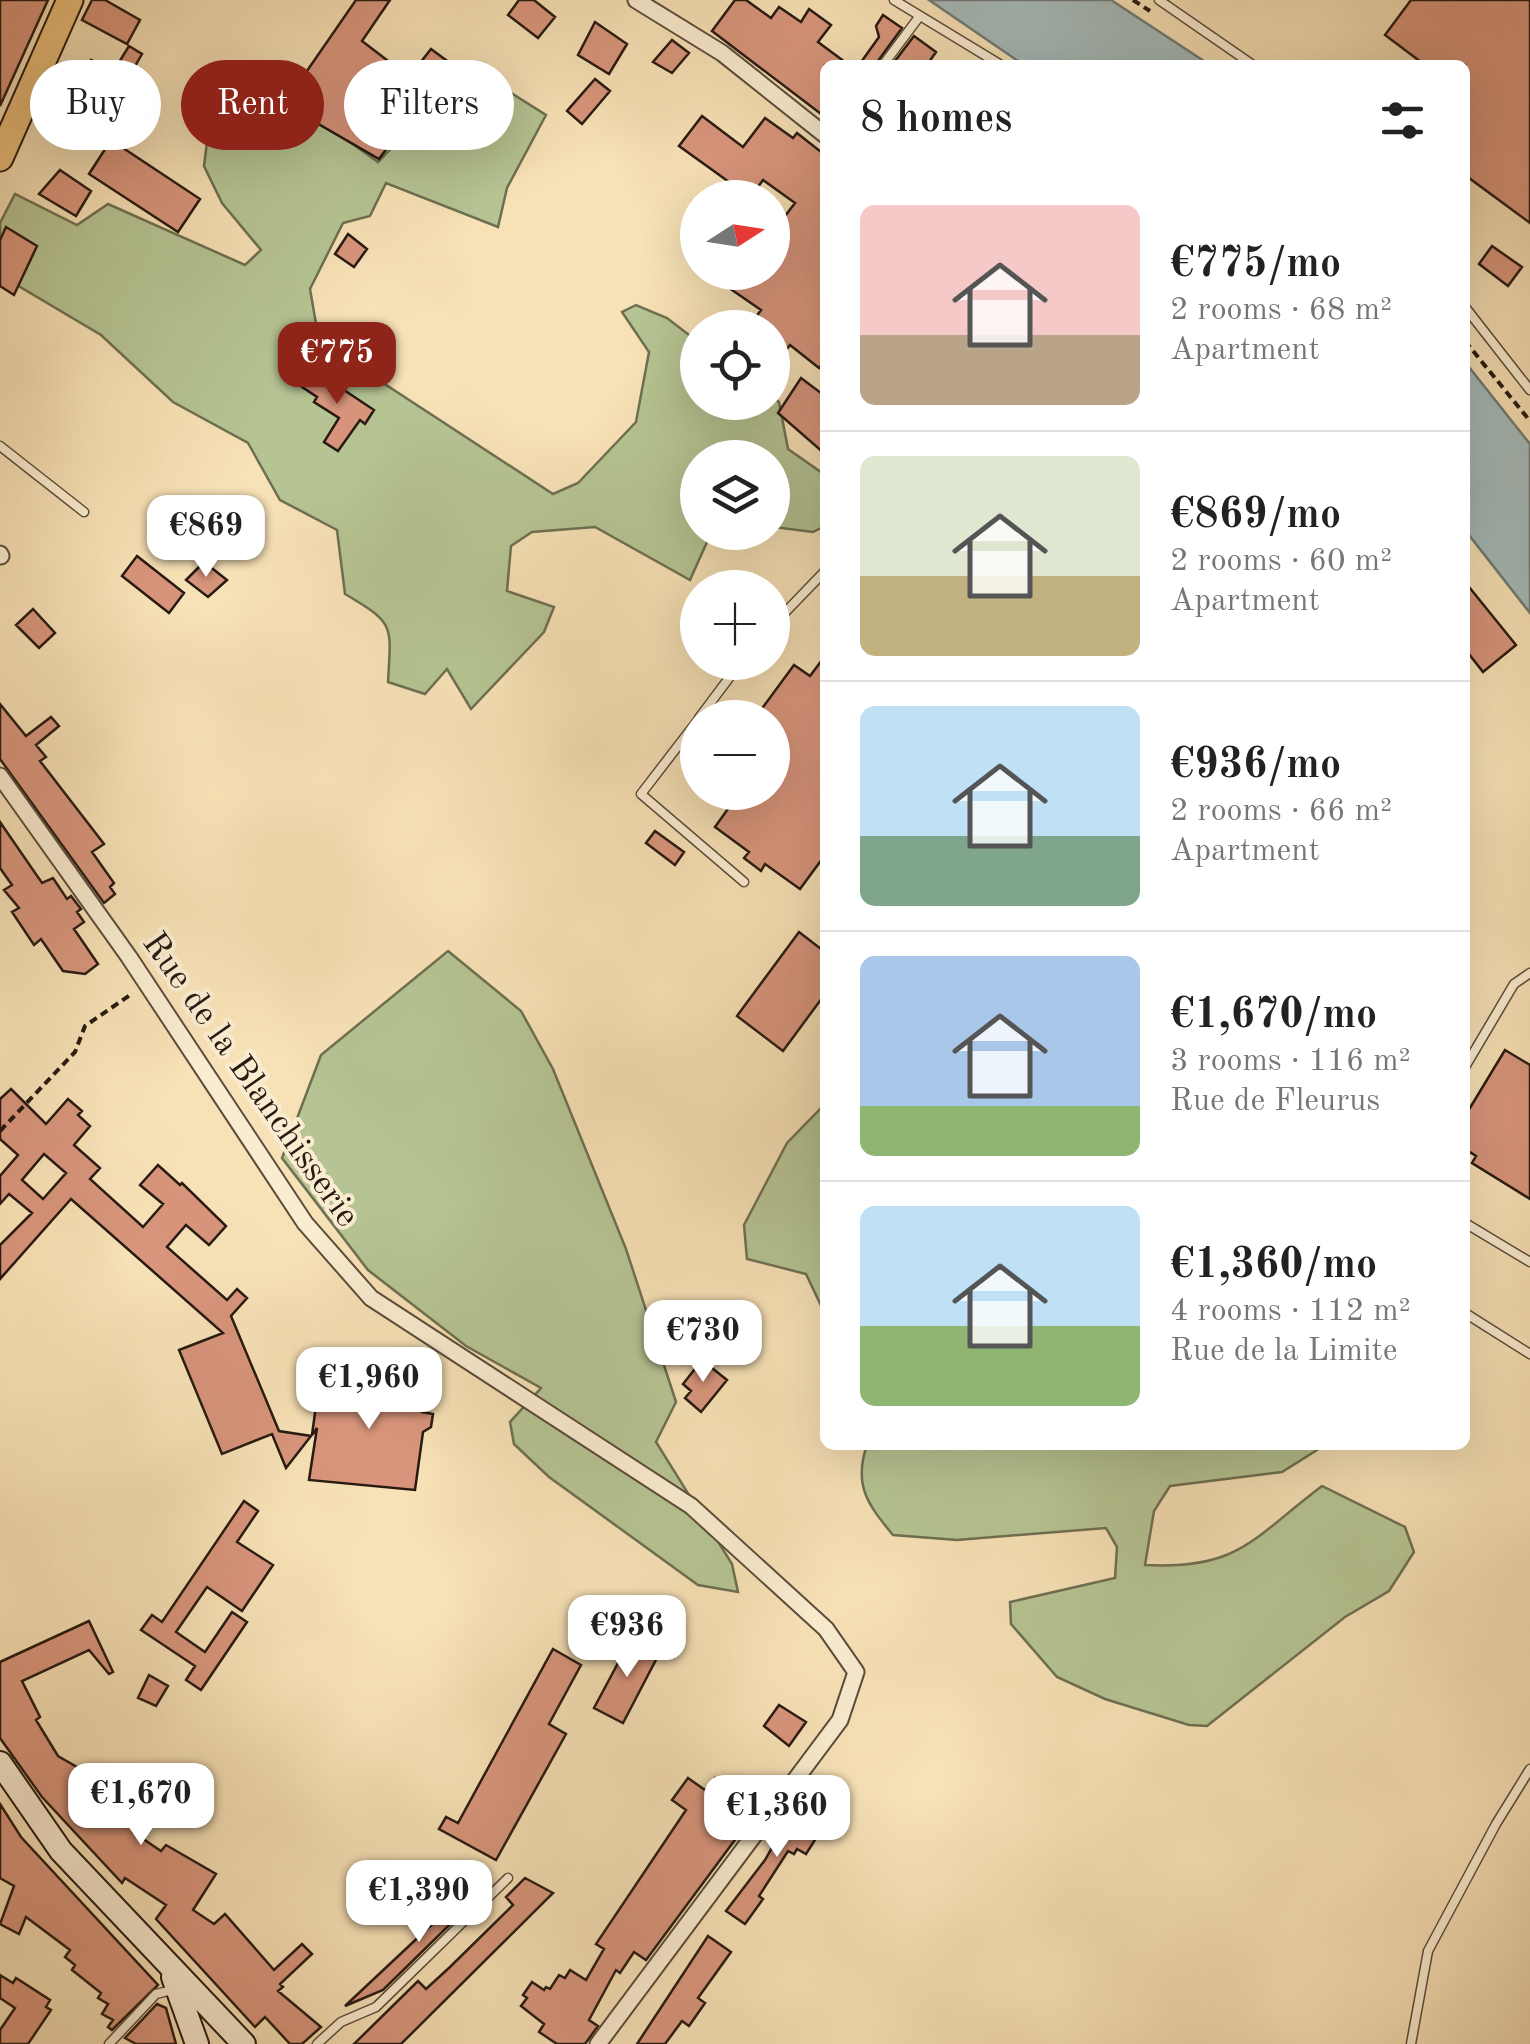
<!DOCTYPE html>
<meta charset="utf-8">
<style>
body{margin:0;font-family:"Old Standard TT",serif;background:#f6f6f6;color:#222;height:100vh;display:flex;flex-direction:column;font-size:38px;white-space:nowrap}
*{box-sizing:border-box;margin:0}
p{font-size:32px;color:#767676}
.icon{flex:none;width:55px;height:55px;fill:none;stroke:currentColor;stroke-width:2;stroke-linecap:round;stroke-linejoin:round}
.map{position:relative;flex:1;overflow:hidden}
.panel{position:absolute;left:820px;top:60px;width:650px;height:1390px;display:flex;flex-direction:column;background:#fff;border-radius:15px;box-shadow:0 10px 40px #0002}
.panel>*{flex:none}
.banner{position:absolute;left:30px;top:60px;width:640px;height:90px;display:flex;gap:20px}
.needle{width:65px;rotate:78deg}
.fabs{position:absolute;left:680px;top:180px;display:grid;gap:20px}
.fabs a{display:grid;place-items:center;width:110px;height:110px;border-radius:50%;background:#fff;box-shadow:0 10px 40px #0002;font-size:50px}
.price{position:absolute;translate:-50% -85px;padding:0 22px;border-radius:20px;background:#fff;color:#222;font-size:32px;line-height:65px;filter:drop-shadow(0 2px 5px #0008)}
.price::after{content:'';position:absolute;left:50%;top:60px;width:30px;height:22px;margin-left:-15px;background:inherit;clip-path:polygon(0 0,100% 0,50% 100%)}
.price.on{background:#8f2418;color:#fff}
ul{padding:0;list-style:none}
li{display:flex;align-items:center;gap:30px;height:250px;padding:0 40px}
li+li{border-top:2px solid #e0e0e0}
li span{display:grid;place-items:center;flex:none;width:280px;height:200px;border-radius:15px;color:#555}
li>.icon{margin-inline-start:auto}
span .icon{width:120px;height:120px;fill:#fffc;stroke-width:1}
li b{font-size:42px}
h2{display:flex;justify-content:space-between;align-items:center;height:120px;padding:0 40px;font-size:42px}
.tag{padding:0 35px;border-radius:45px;background:#fff;box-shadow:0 10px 40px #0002;font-size:35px;line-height:90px}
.tag.on{background:#8f2418;color:#fff}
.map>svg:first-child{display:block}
.green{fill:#b6c493;stroke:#6e6f52;stroke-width:2.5}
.water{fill:#a4baba;stroke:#727a76;stroke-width:2.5}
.building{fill:#d8957c;stroke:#271a11;stroke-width:2.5;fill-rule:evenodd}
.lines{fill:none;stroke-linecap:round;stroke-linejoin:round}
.lane-casing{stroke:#5b4c3a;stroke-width:11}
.street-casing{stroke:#5b4c3a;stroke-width:19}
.secondary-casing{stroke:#271a11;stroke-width:26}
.primary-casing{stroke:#271a11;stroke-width:29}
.path{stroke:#271a11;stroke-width:4;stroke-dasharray:8 5;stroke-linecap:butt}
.lane{stroke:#faecd0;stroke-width:8}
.street{stroke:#faecd0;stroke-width:15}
.secondary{stroke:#faecd0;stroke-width:22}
.primary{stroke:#ecc07b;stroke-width:25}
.labels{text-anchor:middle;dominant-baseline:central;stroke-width:8;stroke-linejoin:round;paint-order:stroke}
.street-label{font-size:35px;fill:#271a11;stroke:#faecd0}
</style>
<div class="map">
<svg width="1530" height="2044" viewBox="0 0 1530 2044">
<rect width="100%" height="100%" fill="#f7e1b6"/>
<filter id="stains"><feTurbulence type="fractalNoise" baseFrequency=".002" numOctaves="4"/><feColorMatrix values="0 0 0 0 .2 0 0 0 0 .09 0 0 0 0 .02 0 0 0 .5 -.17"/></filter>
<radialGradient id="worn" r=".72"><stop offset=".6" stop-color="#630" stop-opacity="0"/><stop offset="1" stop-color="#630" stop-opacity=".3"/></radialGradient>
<path class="green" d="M455,82L458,112L468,126L500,86L546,115L507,188L498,227L386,183L370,216L343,223L310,289L319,341L553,494L578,483L636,422L649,352L622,312L636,305L667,318L697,341L698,402H772L773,397L779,402L788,449L825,475V526L813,532L773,527L772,458H698V532L711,533L690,580L595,527L532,532L511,546L507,591L554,607L544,632L471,709L447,669L425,694L388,682C391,625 396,624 345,594L337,530L280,500L248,443L173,402L101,335L0,275V223L15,194L77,225L108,204L245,265L261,250L222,203L204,166L208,134L255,132L268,83L378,162Z
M448,951L521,1011L553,1069L626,1249L676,1402L656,1442L732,1564L738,1592L698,1585L549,1477L514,1444L510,1422L541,1388L466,1346L368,1270L282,1158L321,1055Z
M825,1104V1314L806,1274L747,1259L744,1225L787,1143Z
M867,1445H1325L1282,1472L1170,1486L1154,1511L1145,1565C1239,1570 1253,1538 1322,1486L1405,1527L1414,1552L1389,1591L1345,1617L1207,1726L1189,1725L1105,1699L1057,1677L1011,1624L1010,1602L1115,1578L1117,1547L1106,1528L957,1540L893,1535C868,1505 853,1485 867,1445Z"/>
<path class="water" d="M929,0H1111L1210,65H1024Z
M1465,362L1530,444V613L1465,530Z"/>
<path class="building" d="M0,0H48L0,106Z
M92,0H105L140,20L127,44L82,20Z
M356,0H390L362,41L409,77L431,49L450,63L379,159L284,104Z
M519,0H534L555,17L538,38L508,15Z
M735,0H746L771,18L779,7L801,22L809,9L831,25L818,42L849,65H825V117L712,31Z
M1411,0H1530V223L1465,175V65H1425L1385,35Z
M883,15L902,28L875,65H859L879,37L876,26Z
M595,22L627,44L609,74L578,55Z
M914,36L936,52L927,65H901L895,61Z
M672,40L689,53L672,73L653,62Z
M129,46L142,54L127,80L134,84L118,112L123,115L114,130L89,115L84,124L64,111L69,103L66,101L91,60L113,72Z
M595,79L610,91L582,124L567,111Z
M702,116L743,147L765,118L793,138L797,133L825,155V361L819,368L790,345L772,368V328H748L761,310L706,272H772V233L795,203L763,180L750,198H728L736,187L679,146Z
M111,140L200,199L178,232L89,174Z
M60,170L91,191L76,216L39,194Z
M6,227L37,246L14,295L0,286V240Z
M348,234L367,249L354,267L335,254Z
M1492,246L1522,267L1508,286L1479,264Z
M311,368L374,410L365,424L360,420L338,451L324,442L339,418L314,402L317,397L299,385Z
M801,378L825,396V454L778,413Z
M137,556L184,593L169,613L122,576Z
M204,562L227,580L208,597L186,580Z
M1465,582L1516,645L1483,672L1465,649Z
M33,609L55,633L39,648L16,625Z
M825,656V855L800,889L765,864L761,871L744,858L749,852L715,827L740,792H772V718H755L794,665L810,676Z
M0,704L26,736L51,717L59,726L36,745L46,757L40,761L104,844L92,852L114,883L110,887L115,894L104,903L0,759Z
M0,822L42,883L53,878L67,899L71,896L81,909L77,912L84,922L74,929L98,964L85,974L63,971L41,939L34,945L12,912L19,908L4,890L12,885L0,868Z
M655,831L684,852L675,865L646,843Z
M799,932L825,952V994L783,1051L737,1016Z
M1505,1050L1530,1065V1199L1472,1163L1476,1156L1465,1149V1116Z
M11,1089L46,1124L68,1099L82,1111L78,1115L90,1126L74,1145L100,1168L90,1179L143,1227L163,1204L140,1185L158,1165L180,1185L182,1183L226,1226L209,1245L186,1225L167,1247L227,1300L237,1289L247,1298L231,1316L279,1431L311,1436L286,1468L272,1434L222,1454L179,1350L223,1333L71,1199L0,1279V1245L32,1213L9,1194L0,1204V1176L18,1155L0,1139V1099ZM44,1154L66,1173L43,1199L22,1180Z
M702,1360L727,1380L701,1412L685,1398L691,1391L683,1384Z
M324,1371L426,1385L422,1412L433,1414L431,1427L423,1432L415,1490L309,1480L317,1428L312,1435L317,1398H320Z
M244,1501L258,1511L237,1542L273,1565L242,1611L207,1587L176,1632L205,1652L232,1612L247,1622L201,1690L186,1680L195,1666L141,1630L152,1615L162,1622Z
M89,1621L113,1672L109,1674L89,1650L22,1681L40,1717L36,1720L58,1756L122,1793L117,1803L125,1808L122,1814L130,1819L127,1824L135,1829L133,1832L161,1851L166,1845L216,1874L193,1910L214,1924L225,1914L274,1970L302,1944L312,1954L280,1984L283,1987L278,1991L321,2027L302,2044H290L265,2017L255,2027L156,1919L166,1905L125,1878L122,1883L42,1797L0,1738V1662Z
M632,1637L660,1652L623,1723L594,1708Z
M553,1649L581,1665L549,1724L566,1734L496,1860L439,1829L446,1817L458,1823Z
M149,1675L168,1686L156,1706L138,1698Z
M779,1705L806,1722L789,1746L764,1726Z
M688,1778L705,1790L715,1778L735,1793L718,1817L740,1833L646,1960L634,1952L620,1973L616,1970L589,2020L598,2026L585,2044H557L539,2032L544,2024L521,2006L527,1998L523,1995L532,1982L544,1990L546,1987L550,1989L559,1975L565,1978L570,1970L586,1980L604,1949L596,1944L686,1810L672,1800Z
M797,1803L825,1824L806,1854L797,1849L794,1854L788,1851L759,1896L763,1899L745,1924L726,1911L765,1860Z
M0,1804L21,1837L158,1985L112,2030L108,2027L113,2020L102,2014L108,2004L98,1998L101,1993L72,1970L75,1965L65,1957L70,1950L26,1917L19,1934L0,1924L14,1886L0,1878Z
M525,1878L553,1893L401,2044H354L418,1981L426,1989L450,1967L513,1905L506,1897Z
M475,1884L483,1892L383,1990L345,2006Z
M708,1936L731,1952L698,1998L705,2003L689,2026L682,2021L665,2044H637Z
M0,1975L13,1983L16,1978L50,2000L46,2007L51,2010L28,2044H0V2030L15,2008L0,1998Z
M157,2004L166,2008L176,2044H136L125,2038Z"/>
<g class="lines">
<g class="lane-casing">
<path id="lane" d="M894,0L1001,65
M1159,0L1253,65
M883,65L919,17
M1465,307L1530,390
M0,446L84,512
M772,626L825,571
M699,718L741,662
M698,720L641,794L744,882
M1465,1067L1514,984L1530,973
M1465,1223L1530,1262
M1465,1313L1530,1354
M109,2044L156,1994L172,1990
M317,2044L341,2022L376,2007L508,1878
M1411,2044L1428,1951L1496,1824L1530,1769"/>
</g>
<g class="street-casing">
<path id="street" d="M636,0L722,53L825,135
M0,554L1,556
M0,776L129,957L305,1223L371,1298L691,1506L826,1629L856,1672L840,1720L598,2044"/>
</g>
<g class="secondary-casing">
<path id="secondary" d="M0,1763L61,1851L244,2044
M173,1977L197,2044"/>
</g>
<g class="primary-casing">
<path id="primary" d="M0,158L70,0"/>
</g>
<path class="path" d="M1133,0L1150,11
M1465,341L1530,421
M0,1131L75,1052L85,1026L133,993"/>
<use href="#lane" class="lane"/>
<use href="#street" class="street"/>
<use href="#secondary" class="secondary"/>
<use href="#primary" class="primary"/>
</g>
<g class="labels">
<g class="street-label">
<text transform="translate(250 1080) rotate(55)">Rue de la Blanchisserie</text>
</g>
</g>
<rect width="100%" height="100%" filter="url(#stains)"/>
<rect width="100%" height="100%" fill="url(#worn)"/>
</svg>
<div class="fabs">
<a><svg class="needle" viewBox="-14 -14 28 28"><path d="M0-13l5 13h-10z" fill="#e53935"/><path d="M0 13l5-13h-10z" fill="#767676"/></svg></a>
<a><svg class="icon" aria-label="locate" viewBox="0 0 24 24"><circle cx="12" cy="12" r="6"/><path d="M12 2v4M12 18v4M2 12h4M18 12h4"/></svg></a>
<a><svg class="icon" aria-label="layers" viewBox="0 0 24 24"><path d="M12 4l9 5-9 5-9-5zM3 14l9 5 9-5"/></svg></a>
<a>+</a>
<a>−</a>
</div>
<b class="price on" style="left:337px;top:407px">€775</b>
<b class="price" style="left:206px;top:580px">€869</b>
<b class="price" style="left:703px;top:1385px">€730</b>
<b class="price" style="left:369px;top:1432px">€1,960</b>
<b class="price" style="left:627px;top:1680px">€936</b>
<b class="price" style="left:141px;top:1848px">€1,670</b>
<b class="price" style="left:777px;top:1860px">€1,360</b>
<b class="price" style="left:419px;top:1945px">€1,390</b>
<div class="banner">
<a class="tag">Buy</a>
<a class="tag on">Rent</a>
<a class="tag">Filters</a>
</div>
<section class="panel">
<h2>8 homes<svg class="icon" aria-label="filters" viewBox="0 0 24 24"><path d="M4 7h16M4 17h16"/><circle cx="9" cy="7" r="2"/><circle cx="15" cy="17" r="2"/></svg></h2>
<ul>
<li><span style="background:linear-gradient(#f6c9c9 65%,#b9a48a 0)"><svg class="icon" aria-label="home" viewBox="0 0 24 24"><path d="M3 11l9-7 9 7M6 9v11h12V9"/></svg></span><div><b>€775/mo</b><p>2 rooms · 68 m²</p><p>Apartment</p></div></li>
<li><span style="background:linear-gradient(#dfe7d0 60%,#c2b280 0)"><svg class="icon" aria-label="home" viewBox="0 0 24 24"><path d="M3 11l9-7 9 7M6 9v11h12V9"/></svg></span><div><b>€869/mo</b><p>2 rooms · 60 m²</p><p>Apartment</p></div></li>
<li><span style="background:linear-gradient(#bfe0f5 65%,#7fa58c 0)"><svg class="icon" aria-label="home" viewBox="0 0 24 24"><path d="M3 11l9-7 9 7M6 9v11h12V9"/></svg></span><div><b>€936/mo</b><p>2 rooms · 66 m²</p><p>Apartment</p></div></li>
<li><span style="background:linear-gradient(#a9c7e8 75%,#8fb573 0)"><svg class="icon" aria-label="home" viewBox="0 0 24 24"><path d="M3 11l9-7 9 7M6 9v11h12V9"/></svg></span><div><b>€1,670/mo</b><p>3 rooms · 116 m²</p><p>Rue de Fleurus</p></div></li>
<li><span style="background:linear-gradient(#bfe0f5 60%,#8fb573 0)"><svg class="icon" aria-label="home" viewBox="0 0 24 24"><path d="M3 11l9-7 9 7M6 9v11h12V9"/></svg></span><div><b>€1,360/mo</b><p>4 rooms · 112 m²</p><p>Rue de la Limite</p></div></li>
</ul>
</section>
</div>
